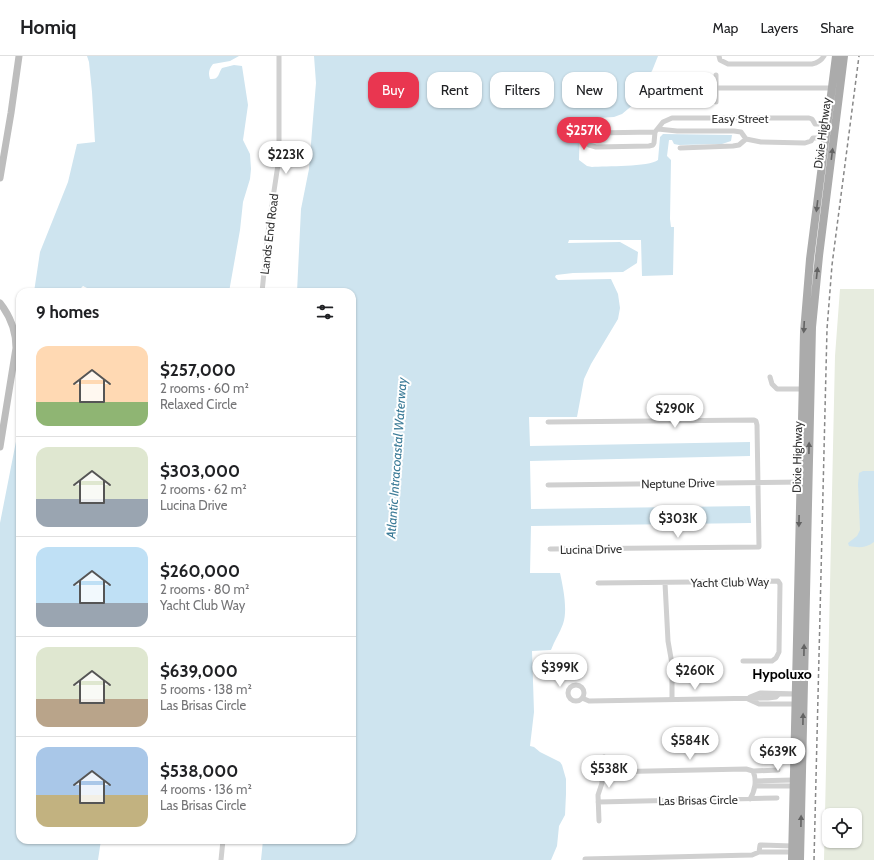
<!DOCTYPE html>
<meta charset="utf-8">
<style>
body{margin:0;font-family:Cabin,sans-serif;background:#f6f6f6;color:#202124;height:100vh;display:flex;flex-direction:column;font-size:15px;white-space:nowrap}
*{box-sizing:border-box;margin:0}
p{font-size:13px;color:#757577}
.icon{flex:none;width:22px;height:22px;fill:none;stroke:currentColor;stroke-width:2;stroke-linecap:round;stroke-linejoin:round}
.map{position:relative;flex:1;overflow:hidden}
.panel{position:absolute;left:16px;top:232px;width:340px;height:556px;display:flex;flex-direction:column;background:#fff;border-radius:12px;box-shadow:0 1px 3px #0004}
.panel>*{flex:none}
.top-card{position:absolute;left:368px;top:16px;width:380px;height:36px;display:flex;gap:8px}
.fabs{position:absolute;left:822px;top:752px;display:grid;gap:8px}
.fabs a{display:grid;place-items:center;width:40px;height:40px;border-radius:8px;background:#fff;box-shadow:0 1px 3px #0004;font-size:20px}
.price{position:absolute;translate:-50% -34px;padding:0 9px;border-radius:14px;background:#fff;color:#222;font-size:13px;line-height:26px;filter:drop-shadow(0 1px 2px #0008)}
.price::after{content:'';position:absolute;left:50%;top:24px;width:12px;height:9px;margin-left:-6px;background:inherit;clip-path:polygon(0 0,100% 0,50% 100%)}
.price.selected{background:#e93650;color:#fff}
ul{padding:0;list-style:none}
li{display:flex;align-items:center;gap:12px;height:100px;padding:0 20px}
li+li{border-top:1px solid #e0e0e0}
li span{display:grid;place-items:center;flex:none;width:112px;height:80px;border-radius:12px;color:#555}
li>.icon{margin-inline-start:auto}
span .icon{width:48px;height:48px;fill:#fffc;stroke-width:1}
li b{font-size:17px}
h2{display:flex;justify-content:space-between;align-items:center;height:48px;padding:0 20px;font-size:17px}
.chip{padding:0 14px;border-radius:12px;background:#fff;box-shadow:0 1px 3px #0004;font-size:14px;line-height:36px}
.chip.selected{background:#e93650;color:#fff}
header{display:flex;align-items:center;gap:24px;box-sizing:border-box;height:56px;padding:0 20px;background:#fff;border-bottom:1px solid #e0e0e0}
header strong{font-size:19px}
nav{display:flex;gap:22px;margin-inline-start:auto;font-size:14px}
.map>svg:first-child{display:block}
.green{fill:#e7ecdf;fill-rule:evenodd}
.water{fill:#cee4ef}
.lines{fill:none;stroke-linecap:round;stroke-linejoin:round}
.minor{stroke:#d0d0d0;stroke-width:5}
.secondary{stroke:#bdbdbd;stroke-width:7}
.primary{stroke:#ababab;stroke-width:8}
.rail{stroke:#888;stroke-width:1.5;stroke-dasharray:4 3;stroke-linecap:butt}
.oneway{fill:#636363}
.labels{text-anchor:middle;dominant-baseline:central;stroke-width:4;stroke-linejoin:round;paint-order:stroke}
.street-label{font-size:12px;fill:#333;stroke:#fff}
.water-label{font-size:13px;font-style:italic;fill:#3d7c98;stroke:#fff}
.quarter-label{font-size:14px;font-weight:bold;fill:#000;stroke:#fff}
</style>
<header>
<strong>Homiq</strong>
<nav><a>Map</a><a>Layers</a><a>Share</a></nav>
</header>
<div class="map">
<svg width="874" height="804" viewBox="0 0 874 804">
<rect width="100%" height="100%" fill="#fff"/>
<path class="green" d="M840,233H874V804H824L835,300ZM829,759H855V785H829Z"/>
<path class="water" d="M87,0H239L230,5L213,8C209,13 208,17 210,23C219,24 218,18 222,12L234,9L242,10L248,49L243,84L250,98L251,113L250,123L243,146L240,174L229,236H95L83,230L81,232L88,236H34L40,196L68,126L77,88L95,86L92,36L89,6Z
M314,0H658L652,15L643,26V37L641,40L634,48L622,58L614,61L580,63L579,104L587,110L592,111C605,110 649,111 658,104L660,81L663,78L732,79L731,85L722,88L679,89L674,88L672,84H669L667,100L671,104L670,163L671,171H674L673,219L642,220L641,184H569L568,187L620,186L638,196L637,207L623,216L573,217L556,219L555,221L558,224L611,223L618,238L620,252L618,263L591,308L584,323L577,361H529L530,390L750,386V400L530,405L531,453L750,450L751,467L531,470L530,517H560C563,531 568,554 563,568C560,577 554,585 551,594L532,595L534,656L530,690L534,691L540,696L560,706L562,709L566,723V738L565,759L559,770L557,790L551,804H261L263,784H352V236H297L301,153L309,113L312,75L316,27Z
M20,365V784H101L98,804H0V467Z
M863,415H874V486C866,492 859,492 849,490L848,487L857,480L860,474L858,428L859,417Z"/>
<g class="lines">
<path class="minor" d="M719,0L720,4L728,8H812C817,7 821,5 824,0
M716,32H832
M716,46V19
M658,73L677,75H734L741,76L746,83
M655,76L663,66L672,62H809L812,63L815,68H827
M655,76L654,87L653,89L649,90L596,91L589,89V80L593,77Z
M680,92L733,90L739,89L746,83L761,86L805,87L811,85L813,82H826
M262,236L269,168L279,102V0
M770,321L772,328L777,333H805
M548,366L754,364L756,365L757,369L759,491L550,493
M548,429L803,426
M598,527L778,525L780,528L779,596L776,602L772,605H743
M665,527L668,585L672,608V643
M568 637a8 8 0 1 1 16 0a8 8 0 1 1-16 0Z
M750,641L760,637L799,638
M582,642L589,645L768,642L776,641L779,638
M748,643L759,648H798
M602,716L746,713L753,715L778,714
M755,725L793,724
M755,730H793
M750,743C755,735 757,724 753,715
M598,746L777,742
M599,765L598,739L602,727V710L604,701
M759,796L760,789L792,790
M585,803L752,799L759,796H792
M221,804L223,784"/>
<path class="secondary" d="M0,122L11,57L19,0
M0,247C11,261 16,275 16,292L0,391"/>
<path class="primary" d="M792,804L804,276L810,203L836,0
M800,804L812,271L819,200L844,0"/>
<path class="rail" d="M814,804L827,273L832,209L859,0"/>
</g>
<defs><path id="oneway-solid" d="M-6-.8H1V-3.2L6.5 0L1 3.2V.8H-6Z"/></defs>
<g class="oneway">
<use href="#oneway-solid" transform="translate(832 98) rotate(-83)"/>
<use href="#oneway-solid" transform="translate(817 150) rotate(97)"/>
<use href="#oneway-solid" transform="translate(817 217) rotate(-84)"/>
<use href="#oneway-solid" transform="translate(804 271) rotate(93)"/>
<use href="#oneway-solid" transform="translate(809 392) rotate(-89)"/>
<use href="#oneway-solid" transform="translate(799 465) rotate(91)"/>
<use href="#oneway-solid" transform="translate(804 594) rotate(-89)"/>
<use href="#oneway-solid" transform="translate(803 663) rotate(-89)"/>
<use href="#oneway-solid" transform="translate(801 765) rotate(-89)"/>
</g>
<g class="labels">
<g class="street-label">
<text x="740" y="62">Easy Street</text>
<text transform="translate(822 77) rotate(-83)">Dixie Highway</text>
<text transform="translate(269 178) rotate(-83)">Lands End Road</text>
<text transform="translate(797 401) rotate(-89)">Dixie Highway</text>
<text transform="translate(678 427) rotate(-1)">Neptune Drive</text>
<text transform="translate(591 493) rotate(-1)">Lucina Drive</text>
<text transform="translate(730 526) rotate(-1)">Yacht Club Way</text>
<text transform="translate(698 744) rotate(-1)">Las Brisas Circle</text>
</g>
<g class="water-label">
<text transform="translate(396 402) rotate(-86)">Atlantic Intracoastal Waterway</text>
</g>
<g class="quarter-label">
<text x="782" y="618">Hypoluxo</text>
</g>
</g>
</svg>
<div class="fabs">
<a><svg class="icon" aria-label="locate" viewBox="0 0 24 24"><circle cx="12" cy="12" r="6"/><path d="M12 2v4M12 18v4M2 12h4M18 12h4"/></svg></a>
</div>
<b class="price selected" style="left:584px;top:95px">$257K</b>
<b class="price" style="left:286px;top:119px">$223K</b>
<b class="price" style="left:675px;top:373px">$290K</b>
<b class="price" style="left:678px;top:483px">$303K</b>
<b class="price" style="left:560px;top:632px">$399K</b>
<b class="price" style="left:695px;top:635px">$260K</b>
<b class="price" style="left:690px;top:705px">$584K</b>
<b class="price" style="left:778px;top:716px">$639K</b>
<b class="price" style="left:609px;top:733px">$538K</b>
<div class="top-card">
<a class="chip selected">Buy</a>
<a class="chip">Rent</a>
<a class="chip">Filters</a>
<a class="chip">New</a>
<a class="chip">Apartment</a>
</div>
<section class="panel">
<h2>9 homes<svg class="icon" aria-label="filters" viewBox="0 0 24 24"><path d="M4 7h16M4 17h16"/><circle cx="9" cy="7" r="2"/><circle cx="15" cy="17" r="2"/></svg></h2>
<ul>
<li><span style="background:linear-gradient(#ffd9b3 70%,#8fb573 0)"><svg class="icon" aria-label="home" viewBox="0 0 24 24"><path d="M3 11l9-7 9 7M6 9v11h12V9"/></svg></span><div><b>$257,000</b><p>2 rooms · 60 m²</p><p>Relaxed Circle</p></div></li>
<li><span style="background:linear-gradient(#dfe7d0 65%,#9aa5b1 0)"><svg class="icon" aria-label="home" viewBox="0 0 24 24"><path d="M3 11l9-7 9 7M6 9v11h12V9"/></svg></span><div><b>$303,000</b><p>2 rooms · 62 m²</p><p>Lucina Drive</p></div></li>
<li><span style="background:linear-gradient(#bfe0f5 70%,#9aa5b1 0)"><svg class="icon" aria-label="home" viewBox="0 0 24 24"><path d="M3 11l9-7 9 7M6 9v11h12V9"/></svg></span><div><b>$260,000</b><p>2 rooms · 80 m²</p><p>Yacht Club Way</p></div></li>
<li><span style="background:linear-gradient(#dfe7d0 65%,#b9a48a 0)"><svg class="icon" aria-label="home" viewBox="0 0 24 24"><path d="M3 11l9-7 9 7M6 9v11h12V9"/></svg></span><div><b>$639,000</b><p>5 rooms · 138 m²</p><p>Las Brisas Circle</p></div></li>
<li><span style="background:linear-gradient(#a9c7e8 60%,#c2b280 0)"><svg class="icon" aria-label="home" viewBox="0 0 24 24"><path d="M3 11l9-7 9 7M6 9v11h12V9"/></svg></span><div><b>$538,000</b><p>4 rooms · 136 m²</p><p>Las Brisas Circle</p></div></li>
</ul>
</section>
</div>
